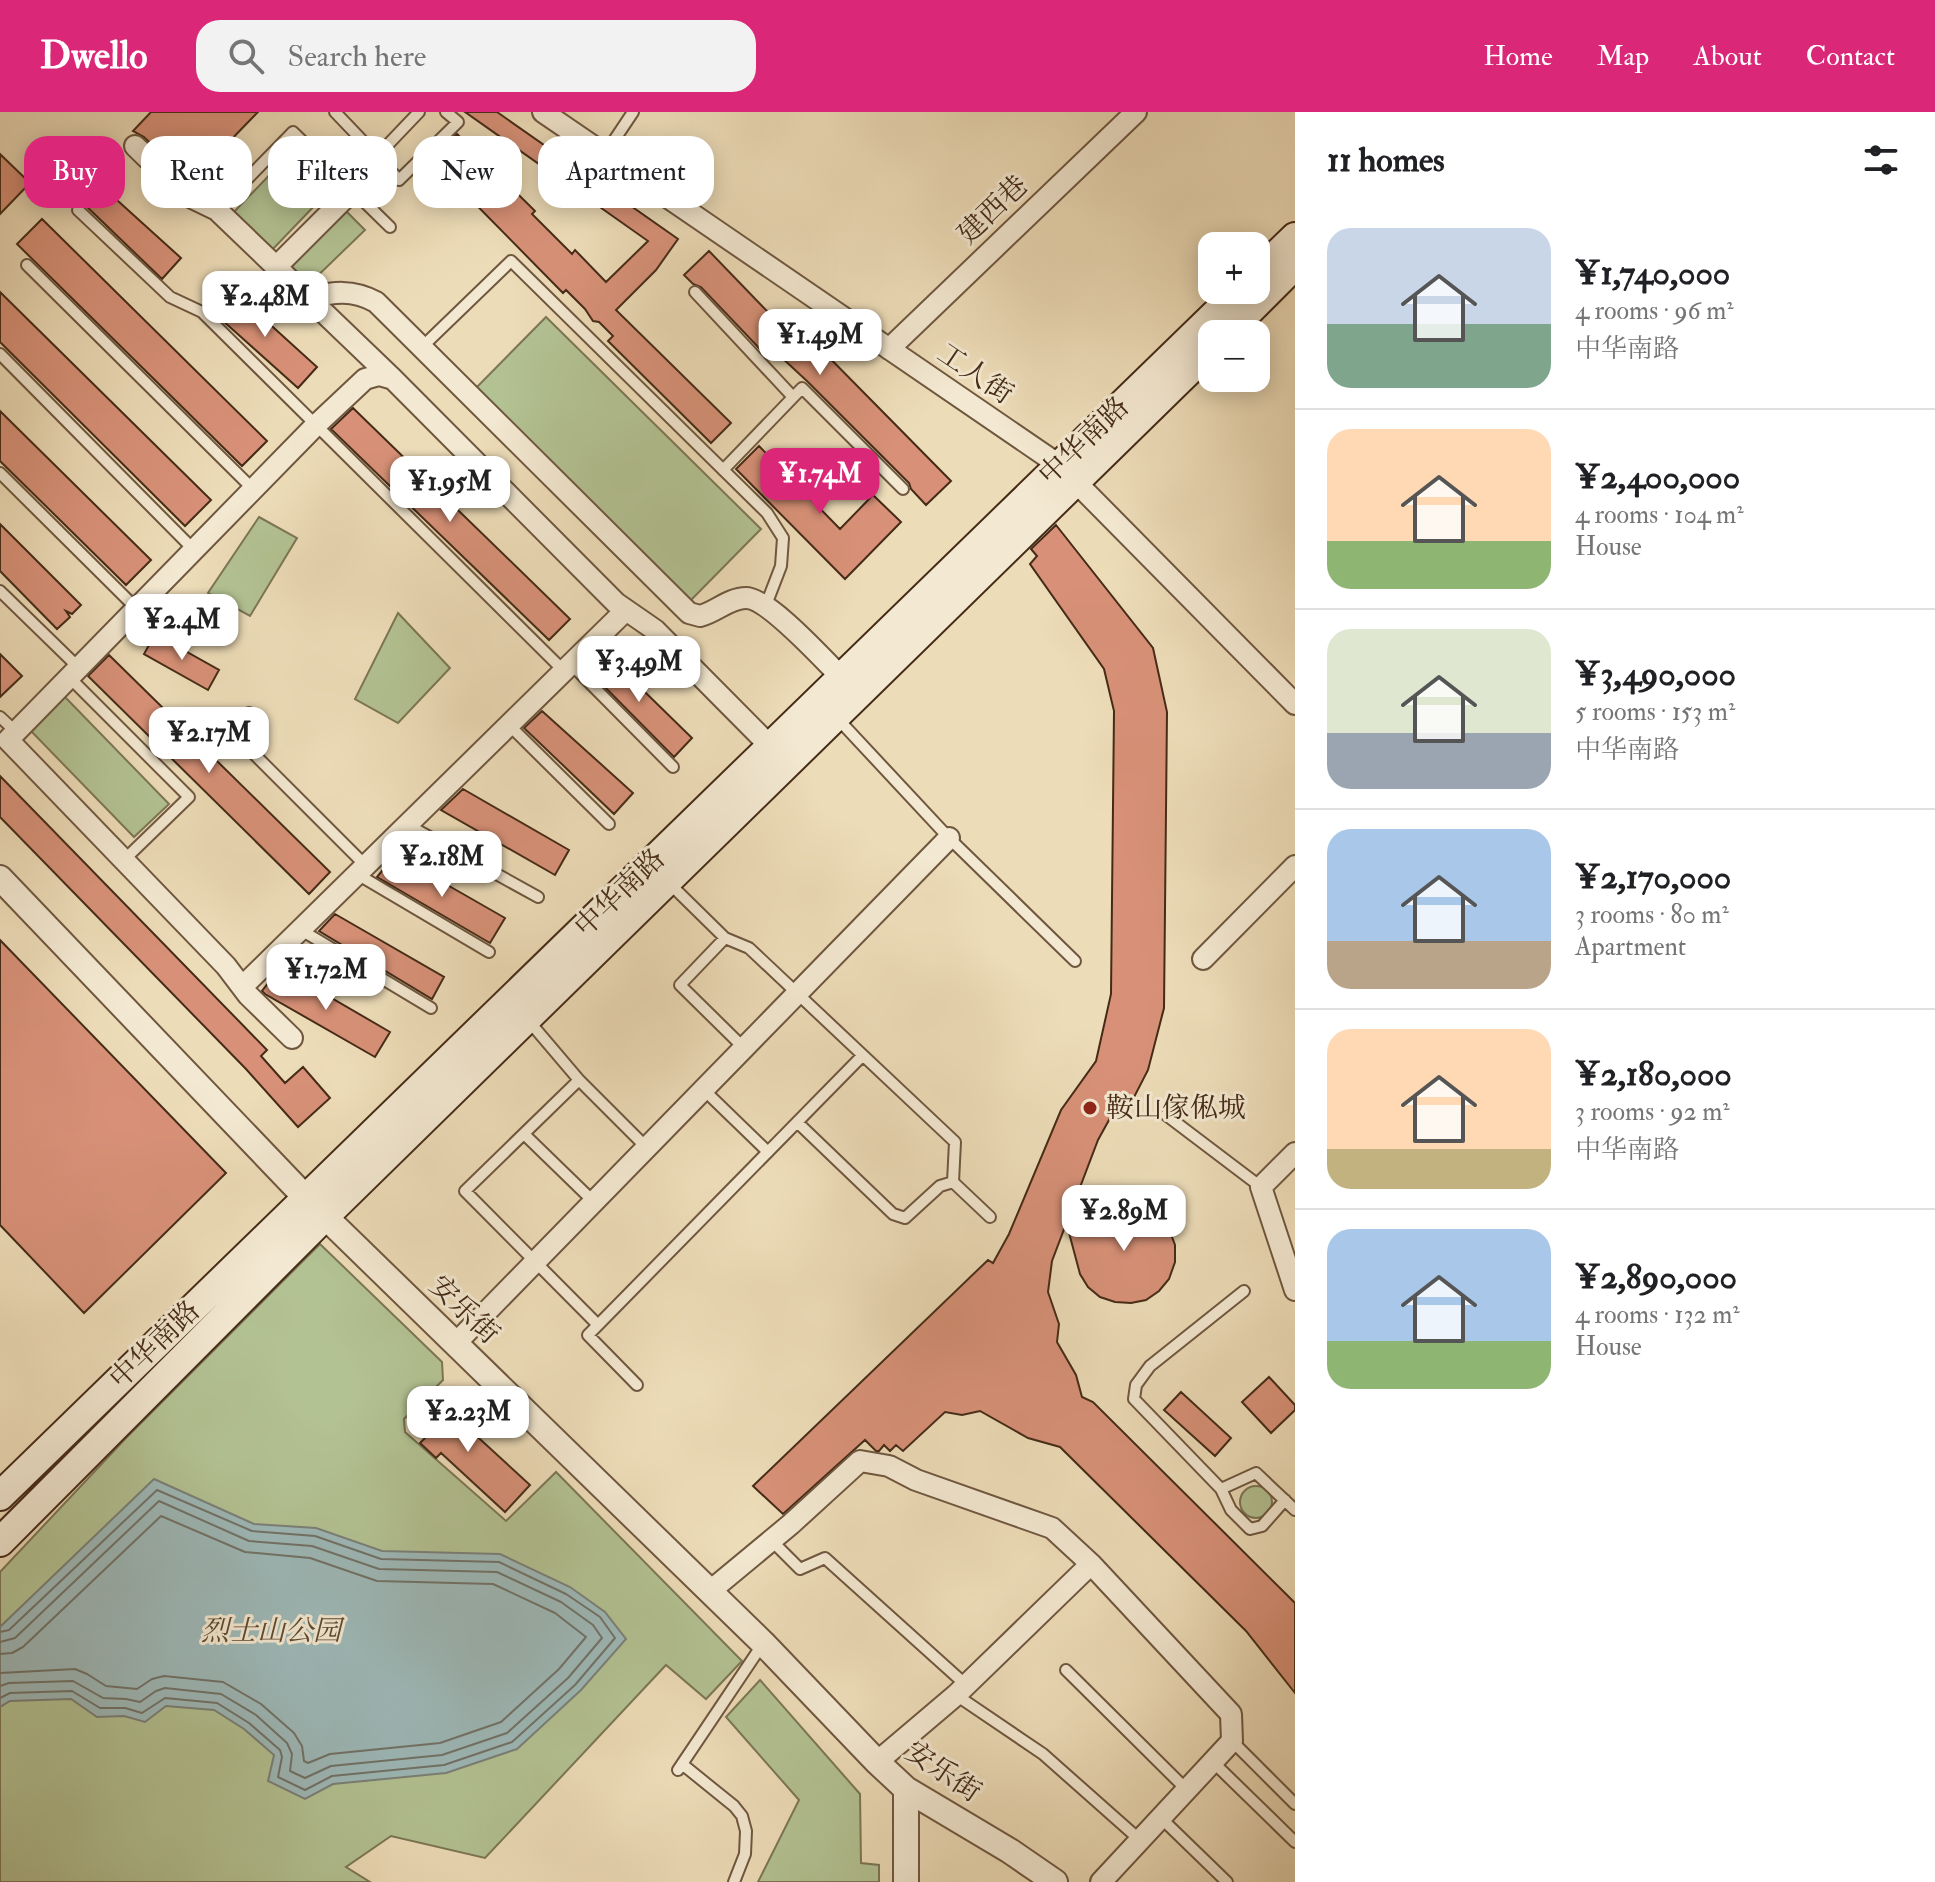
<!DOCTYPE html>
<meta charset="utf-8">
<style>
body{margin:0;font-family:"IM FELL Double Pica","Noto Serif SC",serif;background:#f2f2f2;color:#202124;height:100vh;display:flex;flex-direction:column;font-size:30px;white-space:nowrap}
*{box-sizing:border-box;margin:0}
p{font-size:26px;color:#757577}
.icon{flex:none;width:44px;height:44px;fill:none;stroke:currentColor;stroke-width:2;stroke-linecap:round;stroke-linejoin:round}
.map{position:relative;flex:1;overflow:hidden}
.drawer{display:flex;flex-direction:column;background:#fff;width:640px}
.drawer>*{flex:none}
.top-card{position:absolute;left:24px;top:24px;width:760px;height:72px;display:flex;gap:16px}
.tools{position:absolute;left:1198px;top:120px;display:grid;gap:16px}
.tools a{display:grid;place-items:center;width:72px;height:72px;border-radius:16px;background:#fff;box-shadow:0 4px 20px #0003;font-size:40px}
.price{position:absolute;translate:-50% -68px;padding:0 18px;border-radius:16px;background:#fff;color:#222;font-size:26px;line-height:52px;filter:drop-shadow(0 2px 4px #0008)}
.price::after{content:'';position:absolute;left:50%;top:48px;width:24px;height:18px;margin-left:-12px;background:inherit;clip-path:polygon(0 0,100% 0,50% 100%)}
.price.active{background:#db2777;color:#fff}
ul{padding:0;list-style:none}
li{display:flex;align-items:center;gap:24px;height:200px;padding:0 32px}
li+li{border-top:2px solid #e0e0e0}
li span{display:grid;place-items:center;flex:none;width:224px;height:160px;border-radius:24px;color:#555}
li>.icon{margin-inline-start:auto}
span .icon{width:96px;height:96px;fill:#fffc;stroke-width:1}
li b{font-size:34px}
h2{display:flex;justify-content:space-between;align-items:center;height:96px;padding:0 32px;font-size:34px}
.tag{padding:0 28px;border-radius:24px;background:#fff;box-shadow:0 4px 20px #0003;font-size:28px;line-height:72px}
.tag.active{background:#db2777;color:#fff}
header{display:flex;align-items:center;gap:48px;box-sizing:border-box;height:112px;padding:0 40px;background:#db2777;color:#fff}
header strong{font-size:38px}
nav{display:flex;gap:44px;margin-inline-start:auto;font-size:28px}
.search{width:560px;height:72px;background:#f2f2f2;display:flex;align-items:center;gap:20px;box-sizing:border-box;padding:0 28px;border-radius:24px;color:#757577;font-size:30px}
main{display:flex;flex:1;min-height:0}
.map>svg:first-child{display:block}
.green{fill:#b3c293;stroke:#7c7655;stroke-width:2}
.water{fill:#9db9b9;stroke:#7a8078;stroke-width:2}
.lines{fill:none;stroke-linecap:round;stroke-linejoin:round}
.shore{stroke:#717268;stroke-width:2}
.building{fill:#d89178;stroke:#452b17;stroke-width:2}
.service-casing{stroke:#6f573f;stroke-width:14}
.minor-casing{stroke:#6f573f;stroke-width:24}
.tertiary-casing{stroke:#6f573f;stroke-width:28}
.secondary-casing{stroke:#452b17;stroke-width:32}
.service{stroke:#f3e8d1;stroke-width:10}
.minor{stroke:#f3e8d1;stroke-width:20}
.tertiary{stroke:#f3e8d1;stroke-width:24}
.secondary{stroke:#f3e8d1;stroke-width:28}
.poi-dot{fill:#8f2418;stroke:#f3e8d1;stroke-width:3}
.labels{text-anchor:middle;dominant-baseline:central;stroke-width:6;stroke-linejoin:round;paint-order:stroke}
.street-label{font-size:28px;fill:#452b17;stroke:#f3e8d1}
.poi-label{font-size:28px;fill:#452b17;stroke:#f3e8d1;text-anchor:start}
.park-label{font-size:28px;font-style:italic;fill:#5b4930;stroke:#f3e8d1}
</style>
<header>
<strong>Dwello</strong>
<div class="search"><svg class="icon" aria-label="search" viewBox="0 0 24 24"><circle cx="10" cy="10" r="6"/><path d="M15 15l6 6"/></svg>Search here</div>
<nav><a>Home</a><a>Map</a><a>About</a><a>Contact</a></nav>
</header>
<main>
<div class="map">
<svg width="1295" height="1770" viewBox="0 0 1295 1770">
<rect width="100%" height="100%" fill="#eddcb8"/>
<filter id="stains"><feTurbulence type="fractalNoise" baseFrequency=".0025" numOctaves="4"/><feColorMatrix values="0 0 0 0 .2 0 0 0 0 .09 0 0 0 0 .02 0 0 0 .5 -.17"/></filter>
<radialGradient id="worn" r=".72"><stop offset=".6" stop-color="#630" stop-opacity="0"/><stop offset="1" stop-color="#630" stop-opacity=".3"/></radialGradient>
<path class="green" d="M280,52L319,89L271,139L232,102Z
M344,97L365,118L307,174L287,154Z
M546,205L761,417L690,489L475,277Z
M259,405L297,426L250,504L208,481Z
M398,501L450,556L398,611L355,587Z
M64,584L169,692L134,725L30,618Z
M320,1132L442,1250L443,1268L404,1307L405,1320L506,1409L556,1360L742,1549L706,1587L666,1553L485,1746L391,1724L346,1755L370,1770H0V1460L127,1325Z
M1240 1390a16 16 0 1 1 32 0a16 16 0 1 1-32 0Z
M760,1568L860,1682L861,1751L879,1753V1770H758L799,1688L726,1605Z"/>
<path class="water" d="M154,1367L254,1412L316,1416L382,1439L500,1442L570,1475L605,1500L626,1527L581,1578L517,1637L446,1661L333,1672L305,1687L268,1669L274,1643L244,1617L214,1598L166,1594L145,1610L124,1604L97,1605L71,1587L10,1589L0,1595V1515Z"/>
<g class="lines">
<path class="shore" d="M0,1520L9,1518L157,1378L252,1419L315,1424L381,1447L499,1450L566,1482L600,1505L615,1526L575,1573L512,1630L444,1653L332,1664L305,1678L278,1665L282,1645L280,1638L249,1611L217,1591L165,1586L142,1601L125,1596H100L72,1579L10,1581L0,1586
M0,1530L15,1526L159,1389L249,1429L312,1434L379,1457L497,1460L561,1490L593,1513L602,1526L568,1566L507,1621L442,1643L331,1654L305,1666L290,1659L292,1642L287,1631L256,1603L221,1582L165,1576L156,1579L140,1590L126,1587L103,1586L73,1569L9,1571L0,1574
M0,1542L12,1541L23,1535L161,1404L245,1440L310,1446L377,1469L493,1472L555,1501L586,1525L559,1557L501,1610L440,1631L330,1642L308,1651L304,1649L302,1634L294,1621L261,1592L223,1570L164,1564L152,1567L137,1577L106,1574L87,1562L75,1557L0,1561"/>
</g>
<path class="building" d="M151,0H258L190,70L144,25L133,19Z
M465,0H497L678,127L656,158L616,198L731,311L711,331L608,229L613,224L599,210L593,209L585,197L566,178L563,181L431,47L457,22L535,99L532,102L572,142L575,138L606,170L648,129Z
M0,42L30,71L0,102Z
M97,70L181,146L162,167L84,92L78,90Z
M42,107L267,329L242,354L17,132Z
M709,139L793,226L802,218L951,369L926,393L911,377L909,371L808,270L766,231L760,237L701,175L693,172L684,163Z
M232,178L317,255L298,276L213,200Z
M0,180L211,388L185,414L0,230Z
M353,296L570,507L549,528L331,317Z
M0,299L151,448L126,473L0,349Z
M759,334L840,417L873,383L901,410L845,467L736,357Z
M0,412L81,493L72,502L66,499L70,505L57,517L0,459Z
M1056,413L1153,536L1167,600L1164,896L1148,958L1130,993L1120,988L1098,1028L1052,1149L1048,1180L1059,1212L1057,1230L1076,1263L1082,1285L1093,1290L1295,1491V1581L1246,1519L1060,1335L1028,1326L980,1299L962,1303L945,1300L903,1339L896,1333L890,1339L884,1333L879,1339H876L865,1328L783,1402L753,1374L988,1148L993,1151L1009,1122L1061,998L1096,949L1111,882L1114,599L1104,557L1030,452L1037,444L1031,437Z
M155,522L219,558L208,578L144,542Z
M603,539L692,626L674,645L586,556Z
M0,542L22,564L0,585Z
M109,543L330,760L309,782L88,564Z
M542,599L633,681L614,702L524,616Z
M0,664L267,938L261,944L285,971L303,955L330,986L298,1015L246,957L0,705Z
M463,677L569,738L555,763L441,698Z
M395,743L505,806L490,831L377,765Z
M335,802L444,865L432,887L319,819Z
M0,828L226,1061L84,1201L0,1113Z
M280,856L390,920L375,945L265,882L262,879Z
M1126,1091L1143,1094L1158,1103L1169,1117L1175,1133V1150L1169,1167L1159,1179L1146,1188L1131,1191L1115,1190L1100,1185L1088,1175L1080,1162L1068,1117L1109,1094Z
M1269,1265L1295,1293V1298L1271,1321L1242,1290Z
M1181,1280L1231,1326L1215,1344L1164,1298Z
M433,1284L530,1373L505,1400L441,1341L436,1346L420,1331L426,1325L410,1310Z"/>
<g class="lines">
<g class="service-casing">
<path id="service" d="M335,0L377,44
M419,0L377,44L399,68L458,10L446,0
M605,42L633,0
M361,85L388,56
M78,98L170,185L202,200L564,559
M217,98L293,20L390,115
M27,153L255,379
M695,180L793,285
M420,237L511,149L767,401L783,426L781,454L766,493
M0,242L195,439
M723,358L802,276L903,377
M0,361L137,497
M0,479L79,556
M571,552L673,655
M69,565L189,685L124,748
M249,601V637L366,754
M0,605L15,619
M838,607L949,726L1075,849
M509,613L609,712
M408,713L538,785
M357,762L489,840
M669,771L725,826L749,836L955,1030L953,1070L990,1105
M301,818L431,896
M725,826L680,873L744,936
M528,908L579,968L465,1079L598,1213L588,1223L637,1273
M579,968L647,1036
M704,978L768,1040
M1166,1003L1261,1075
M797,1010L893,1102L905,1106L940,1074L953,1070
M524,1022L594,1090
M1244,1179L1150,1254L1136,1273L1134,1287L1221,1377L1256,1361L1295,1398
M598,1213L862,944
M1221,1377L1231,1398L1250,1417L1262,1414L1285,1388
M771,1428L800,1457L825,1446L966,1573
M1066,1558L1187,1678
M956,1583L1043,1642L1140,1728
M1232,1629L1295,1692
M1213,1650L1295,1730
M682,1652L734,1694L742,1704L746,1719L745,1742L734,1770
M678,1658L762,1533
M1161,1706L1227,1770"/>
</g>
<g class="minor-casing">
<path id="minor" d="M543,0L1059,353L1295,592
M135,34L184,82L217,98L393,267
M276,155L354,77
M308,186C334,180 352,177 376,190L689,501L700,504C716,500 729,486 746,486C768,486 824,548 841,565
M889,237L1136,0
M1203,847L1295,754
M242,875L626,498
M292,926L248,883L226,854L8,628L315,314L365,267L379,263L393,267L616,491L655,518L770,634
M1295,1041L1261,1075L1295,1178
M455,1232L949,726
M709,1480L791,1412L860,1349L889,1354L916,1368L1052,1416L1091,1452L1231,1602L1232,1629L1101,1770
M877,1650L956,1583L1091,1452"/>
</g>
<g class="tertiary-casing">
<path id="tertiary" d="M0,766L306,1086L763,1531L877,1650L906,1677L1010,1739L1055,1770
M906,1677V1770"/>
</g>
<g class="secondary-casing">
<path id="secondary" d="M1256,163L1295,125
M1226,222L1295,153
M0,1384L1240,178
M0,1430L325,1104L1212,236"/>
</g>
<use href="#service" class="service"/>
<use href="#minor" class="minor"/>
<use href="#tertiary" class="tertiary"/>
<use href="#secondary" class="secondary"/>
</g>
<circle class="poi-dot" cx="1090" cy="996" r="8"/>
<g class="labels">
<g class="street-label">
<text transform="translate(993 98) rotate(-44)">建西巷</text>
<text transform="translate(975 262) rotate(34)">工人街</text>
<text transform="translate(1084 329) rotate(-44)">中华南路</text>
<text transform="translate(620 781) rotate(-44)">中华南路</text>
<text transform="translate(464 1198) rotate(44)">安乐街</text>
<text transform="translate(155 1233) rotate(-44)">中华南路</text>
<text transform="translate(943 1660) rotate(34)">安乐街</text>
</g>
<g class="poi-label">
<text x="1106" y="996">鞍山傢俬城</text>
</g>
<g class="park-label">
<text x="271" y="1519">烈士山公园</text>
</g>
</g>
<rect width="100%" height="100%" filter="url(#stains)"/>
<rect width="100%" height="100%" fill="url(#worn)"/>
</svg>
<div class="tools">
<a>+</a>
<a>−</a>
</div>
<b class="price" style="left:265px;top:227px">¥2.48M</b>
<b class="price" style="left:820px;top:265px">¥1.49M</b>
<b class="price active" style="left:820px;top:404px">¥1.74M</b>
<b class="price" style="left:450px;top:412px">¥1.95M</b>
<b class="price" style="left:182px;top:550px">¥2.4M</b>
<b class="price" style="left:639px;top:592px">¥3.49M</b>
<b class="price" style="left:209px;top:663px">¥2.17M</b>
<b class="price" style="left:442px;top:787px">¥2.18M</b>
<b class="price" style="left:326px;top:900px">¥1.72M</b>
<b class="price" style="left:1124px;top:1141px">¥2.89M</b>
<b class="price" style="left:468px;top:1342px">¥2.23M</b>
<div class="top-card">
<a class="tag active">Buy</a>
<a class="tag">Rent</a>
<a class="tag">Filters</a>
<a class="tag">New</a>
<a class="tag">Apartment</a>
</div>
</div>
<section class="drawer">
<h2>11 homes<svg class="icon" aria-label="filters" viewBox="0 0 24 24"><path d="M4 7h16M4 17h16"/><circle cx="9" cy="7" r="2"/><circle cx="15" cy="17" r="2"/></svg></h2>
<ul>
<li><span style="background:linear-gradient(#c9d6e8 60%,#7fa58c 0)"><svg class="icon" aria-label="home" viewBox="0 0 24 24"><path d="M3 11l9-7 9 7M6 9v11h12V9"/></svg></span><div><b>¥1,740,000</b><p>4 rooms · 96 m²</p><p>中华南路</p></div></li>
<li><span style="background:linear-gradient(#ffd9b3 70%,#8fb573 0)"><svg class="icon" aria-label="home" viewBox="0 0 24 24"><path d="M3 11l9-7 9 7M6 9v11h12V9"/></svg></span><div><b>¥2,400,000</b><p>4 rooms · 104 m²</p><p>House</p></div></li>
<li><span style="background:linear-gradient(#dfe7d0 65%,#9aa5b1 0)"><svg class="icon" aria-label="home" viewBox="0 0 24 24"><path d="M3 11l9-7 9 7M6 9v11h12V9"/></svg></span><div><b>¥3,490,000</b><p>5 rooms · 153 m²</p><p>中华南路</p></div></li>
<li><span style="background:linear-gradient(#a9c7e8 70%,#b9a48a 0)"><svg class="icon" aria-label="home" viewBox="0 0 24 24"><path d="M3 11l9-7 9 7M6 9v11h12V9"/></svg></span><div><b>¥2,170,000</b><p>3 rooms · 80 m²</p><p>Apartment</p></div></li>
<li><span style="background:linear-gradient(#ffd9b3 75%,#c2b280 0)"><svg class="icon" aria-label="home" viewBox="0 0 24 24"><path d="M3 11l9-7 9 7M6 9v11h12V9"/></svg></span><div><b>¥2,180,000</b><p>3 rooms · 92 m²</p><p>中华南路</p></div></li>
<li><span style="background:linear-gradient(#a9c7e8 70%,#8fb573 0)"><svg class="icon" aria-label="home" viewBox="0 0 24 24"><path d="M3 11l9-7 9 7M6 9v11h12V9"/></svg></span><div><b>¥2,890,000</b><p>4 rooms · 132 m²</p><p>House</p></div></li>
</ul>
</section>
</main>
